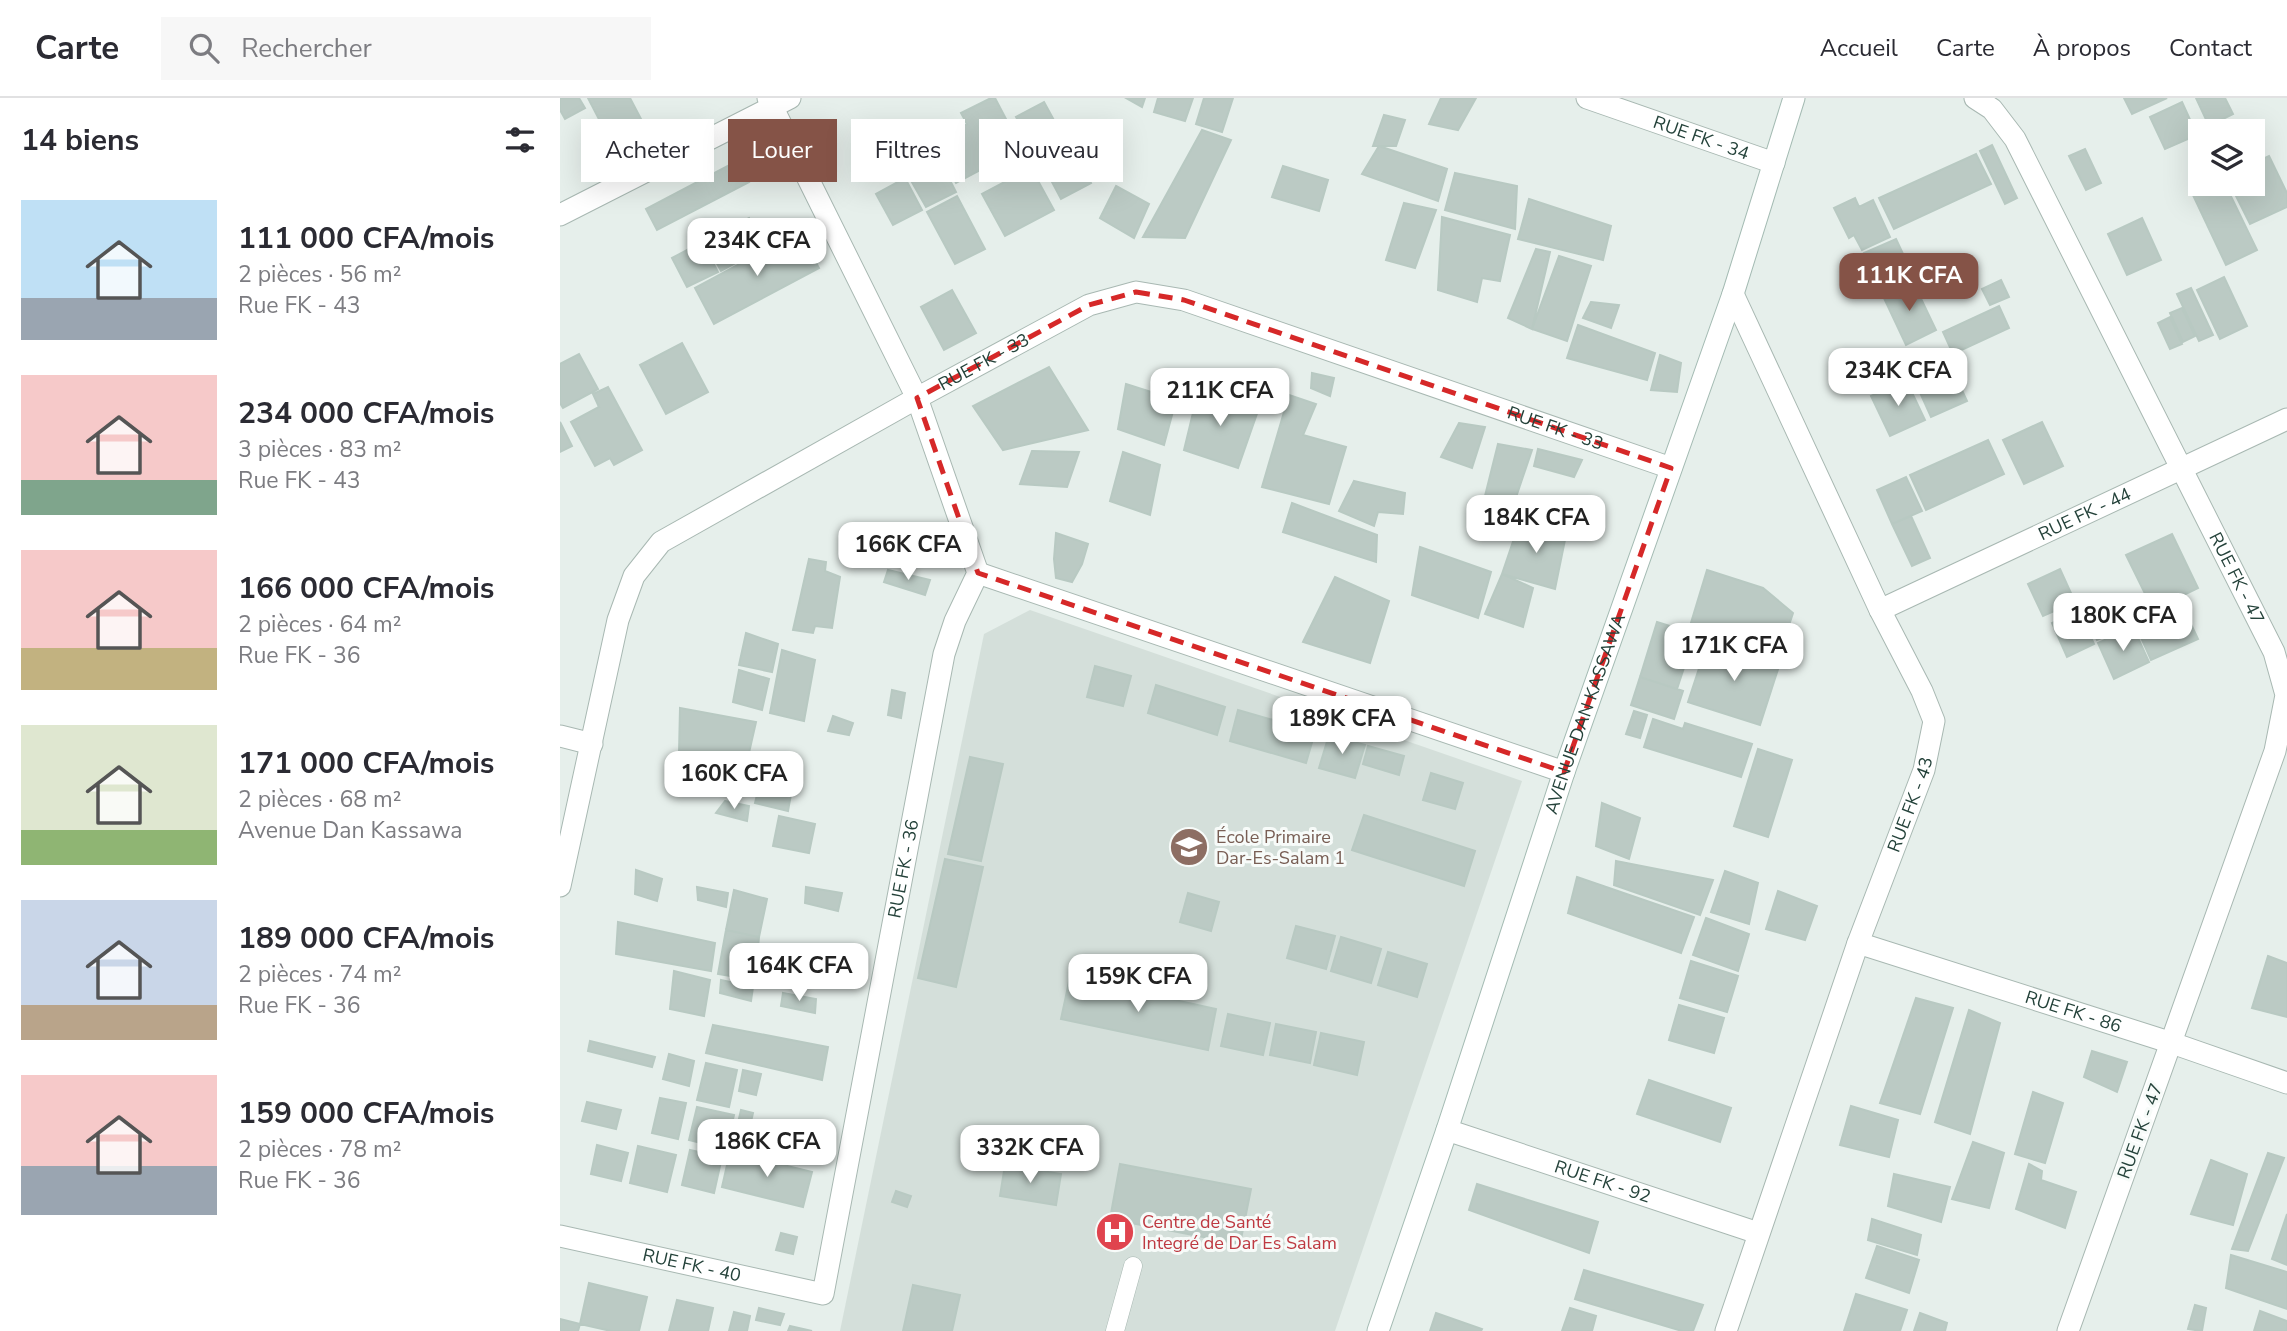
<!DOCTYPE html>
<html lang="fr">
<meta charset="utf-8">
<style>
body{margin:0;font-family:"Nunito Sans",sans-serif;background:#f7f7f7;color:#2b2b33;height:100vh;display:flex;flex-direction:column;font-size:26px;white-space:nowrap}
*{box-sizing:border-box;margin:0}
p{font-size:23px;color:#7c7c81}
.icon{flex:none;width:38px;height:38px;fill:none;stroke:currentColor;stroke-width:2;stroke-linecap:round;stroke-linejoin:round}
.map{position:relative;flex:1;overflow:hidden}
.sheet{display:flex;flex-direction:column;background:#fff;width:560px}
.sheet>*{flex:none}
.banner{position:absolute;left:21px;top:21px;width:665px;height:63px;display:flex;gap:14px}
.controls{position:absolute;left:1628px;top:21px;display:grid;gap:14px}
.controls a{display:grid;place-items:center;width:77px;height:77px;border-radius:0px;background:#fff;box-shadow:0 7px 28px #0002;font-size:35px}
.price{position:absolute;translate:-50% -60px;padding:0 16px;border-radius:14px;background:#fff;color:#222;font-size:23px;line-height:46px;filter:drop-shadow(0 2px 4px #0008)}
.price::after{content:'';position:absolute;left:50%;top:42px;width:21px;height:16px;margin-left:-10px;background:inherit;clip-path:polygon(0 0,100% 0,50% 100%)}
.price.selected{background:#855347;color:#fff}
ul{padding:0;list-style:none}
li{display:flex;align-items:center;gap:21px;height:175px;padding:0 21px}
li span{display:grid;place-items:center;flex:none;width:196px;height:140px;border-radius:0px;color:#555}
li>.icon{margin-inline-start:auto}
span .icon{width:84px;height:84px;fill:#fffc;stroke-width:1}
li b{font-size:30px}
h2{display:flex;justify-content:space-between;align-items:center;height:84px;padding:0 21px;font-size:30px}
.pill{padding:0 24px;border-radius:0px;background:#fff;box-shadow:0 7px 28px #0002;font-size:24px;line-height:63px}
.pill.selected{background:#855347;color:#fff}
header{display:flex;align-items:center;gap:42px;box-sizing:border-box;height:98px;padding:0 35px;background:#fff;border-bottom:2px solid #e1e1e2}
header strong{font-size:33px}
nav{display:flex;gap:38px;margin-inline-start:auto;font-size:24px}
.search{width:490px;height:63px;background:#f7f7f7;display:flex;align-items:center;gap:18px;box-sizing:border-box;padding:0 24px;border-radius:0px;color:#7c7c81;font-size:26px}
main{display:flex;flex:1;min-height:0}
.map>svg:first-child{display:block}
.built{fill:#d4dfda}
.building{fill:#bbcac4;stroke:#b8c9c2;stroke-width:2}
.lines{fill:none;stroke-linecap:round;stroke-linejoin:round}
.lane-casing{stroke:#a8b8b2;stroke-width:19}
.street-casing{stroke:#a8b8b2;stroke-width:23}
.secondary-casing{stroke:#a4bbb3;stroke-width:23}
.lane{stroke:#fff;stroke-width:18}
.street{stroke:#fff;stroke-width:21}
.secondary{stroke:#fff;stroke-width:21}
.marked{fill:none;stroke:#d62828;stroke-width:5;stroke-dasharray:14 9;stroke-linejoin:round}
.labels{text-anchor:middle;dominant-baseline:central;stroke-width:6;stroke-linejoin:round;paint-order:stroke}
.street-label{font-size:18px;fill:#24423a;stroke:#f7fbf9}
.education-label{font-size:18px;fill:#785e54;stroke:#f7fbf9;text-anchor:start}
.health-label{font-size:18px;fill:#be3a42;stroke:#f7fbf9;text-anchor:start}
</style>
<header>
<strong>Carte</strong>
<div class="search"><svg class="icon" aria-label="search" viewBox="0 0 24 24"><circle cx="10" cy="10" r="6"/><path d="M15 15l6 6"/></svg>Rechercher</div>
<nav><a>Accueil</a><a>Carte</a><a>À propos</a><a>Contact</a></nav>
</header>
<main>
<section class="sheet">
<h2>14 biens<svg class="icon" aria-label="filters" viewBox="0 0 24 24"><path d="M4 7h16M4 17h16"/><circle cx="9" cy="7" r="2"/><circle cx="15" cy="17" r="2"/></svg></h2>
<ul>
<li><span style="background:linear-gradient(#bfe0f5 70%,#9aa5b1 0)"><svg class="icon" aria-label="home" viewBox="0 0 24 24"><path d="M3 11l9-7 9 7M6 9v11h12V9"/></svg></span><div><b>111 000 CFA/mois</b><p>2 pièces · 56 m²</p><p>Rue FK - 43</p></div></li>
<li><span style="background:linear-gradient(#f6c9c9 75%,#7fa58c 0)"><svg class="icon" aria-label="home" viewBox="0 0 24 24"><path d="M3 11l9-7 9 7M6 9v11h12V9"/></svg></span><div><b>234 000 CFA/mois</b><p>3 pièces · 83 m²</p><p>Rue FK - 43</p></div></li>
<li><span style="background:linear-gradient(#f6c9c9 70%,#c2b280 0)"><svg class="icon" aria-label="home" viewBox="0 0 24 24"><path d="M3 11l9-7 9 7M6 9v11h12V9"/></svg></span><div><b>166 000 CFA/mois</b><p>2 pièces · 64 m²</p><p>Rue FK - 36</p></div></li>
<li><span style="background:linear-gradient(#dfe7d0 75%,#8fb573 0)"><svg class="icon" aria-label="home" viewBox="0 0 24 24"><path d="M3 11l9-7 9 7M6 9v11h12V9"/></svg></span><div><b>171 000 CFA/mois</b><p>2 pièces · 68 m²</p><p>Avenue Dan Kassawa</p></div></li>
<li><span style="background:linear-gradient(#c9d6e8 75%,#b9a48a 0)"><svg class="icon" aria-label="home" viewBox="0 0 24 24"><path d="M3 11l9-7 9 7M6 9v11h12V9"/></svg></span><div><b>189 000 CFA/mois</b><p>2 pièces · 74 m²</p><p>Rue FK - 36</p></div></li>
<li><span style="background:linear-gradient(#f6c9c9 65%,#9aa5b1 0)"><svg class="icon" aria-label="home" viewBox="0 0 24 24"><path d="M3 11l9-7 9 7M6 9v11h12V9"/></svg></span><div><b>159 000 CFA/mois</b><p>2 pièces · 78 m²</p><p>Rue FK - 36</p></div></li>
</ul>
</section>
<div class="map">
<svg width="1727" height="1233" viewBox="0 0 1727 1233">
<rect width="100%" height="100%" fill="#e6efeb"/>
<path class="built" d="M470,512L962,683L775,1233H280L424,536Z"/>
<path class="building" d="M0,0H19L25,10L5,21L0,12Z
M28,0H70L91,40L58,58Z
M431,0H435L457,42L432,55L437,63L396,85L374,44L407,26L401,15Z
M566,0H585L582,9Z
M598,0H633L625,23L594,14Z
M644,0H673L662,34L636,26Z
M881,0H916L898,32L869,26Z
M1564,0H1607L1572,16Z
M1636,0H1665L1673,16L1649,28Z
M484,4L501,35L473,50L456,19Z
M1622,4L1637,37L1605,51L1590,19Z
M824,17L845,22L836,48H813Z
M522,27L548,74L531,83L506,35Z
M642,32L671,42L625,140L583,139Z
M506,38L531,85L501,101L476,54Z
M1432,47L1457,100L1445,106L1420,53Z
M819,48L887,71L878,103L802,76Z
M1525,51L1541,85L1526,92L1509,58Z
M1416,56L1431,86L1334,131L1319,100Z
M1709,58L1727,95V109L1690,126L1670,86H1692V66Z
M177,63L189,84L97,132L86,111Z
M380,63L396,94L366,109L349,79Z
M723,68L768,82L759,113L712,99Z
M471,70L494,112L445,138L422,96Z
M895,75L957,88L955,131L885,112Z
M345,80L362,112L333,127L316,96Z
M1651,86H1665L1697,152L1666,167L1632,95Z
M556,88L589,106L574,140L540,120Z
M397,98L425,151L395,166L367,114Z
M1295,100L1299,109L1313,102L1330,139L1302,152L1294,137L1289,140L1274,110Z
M969,101L1051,128L1043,162L958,141Z
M844,105L876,112L855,170L826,162Z
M882,119L950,137L940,183L922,180L917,204L878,192Z
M189,120L205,149L161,173L145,143Z
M1582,120L1601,162L1567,177L1548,136Z
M239,134L259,170L154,226L135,190Z
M1336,141L1352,175L1320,189L1304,155Z
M142,144L158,174L127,189L112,160Z
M976,151L990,154L972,231L948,220Z
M999,158L1031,168L1007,243L972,231Z
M1664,179L1687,228L1660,241L1637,192Z
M1441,182L1449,199L1430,207L1422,191Z
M1353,184L1376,232L1346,247L1323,198Z
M1631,190L1653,237L1639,243L1617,196Z
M392,192L416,235L384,252L361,209Z
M1031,204L1059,207L1051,230L1023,220Z
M1439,208L1449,230L1393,256L1383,234Z
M1622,210L1635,238L1623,244L1610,215Z
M1610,219L1622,246L1610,251L1598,225Z
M1018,227L1095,255L1087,282L1007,260Z
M122,245L148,294L106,316L80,267Z
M19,256L38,291L3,310L0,305V266Z
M1100,257L1121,265L1117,294L1091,292Z
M1388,262L1407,303L1371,319L1353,279Z
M489,269L528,332L443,352L413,308Z
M752,275L774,280L770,298L751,290Z
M1346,282L1365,322L1330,338L1311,298Z
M566,286L616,302L604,347L558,331Z
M48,289L82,352L54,367L50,360L35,368L11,324L39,309L33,296Z
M639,290L699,310L678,370L624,352Z
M729,297L756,306L743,337L786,349L769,406L702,389Z
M0,324L12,348L0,354Z
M1482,324L1503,368L1464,386L1443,342Z
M899,325L925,329L912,370L881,359Z
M1428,342L1444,376L1366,412L1350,377Z
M938,346L972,352L951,414L922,410Z
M978,351L1022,362L1014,379L974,368Z
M472,353L519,354L507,389L460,386Z
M563,354L600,367L590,417L550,403Z
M1346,379L1362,413L1332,426L1317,392Z
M794,383L845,395L843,416L818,414L814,428L779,413Z
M732,405L817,437L816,464L723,434Z
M1351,418L1370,460L1352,468L1332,426Z
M960,423L1006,437L995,491L942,476Z
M496,435L528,446L522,466L512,484L496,480L494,461Z
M1612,436L1638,490L1593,512L1566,457Z
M860,449L931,474L918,520L852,497Z
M249,461L266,464L265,473L280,479L272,530L255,528L253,535L233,532Z
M1500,471L1515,504L1483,518L1468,486Z
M328,472L370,482L365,497L324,484Z
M1147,472L1203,490L1233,515L1222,548L1218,547L1214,559L1177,548L1178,543L1130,528Z
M942,476L973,490L963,529L925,516Z
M775,479L829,503L810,565L743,544Z
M1621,505L1638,541L1591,562L1575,526Z
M1553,506L1564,530L1537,542L1526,519Z
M1519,513L1534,546L1507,559L1492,525Z
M1097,524L1135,536L1117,591L1080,579Z
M1573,529L1589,564L1554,581L1538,545Z
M186,535L218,546L212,574L179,567Z
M1148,543L1220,565L1200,627L1128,604Z
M222,552L255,562L244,623L210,615Z
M535,568L571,578L563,608L527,599Z
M179,572L209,581L202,612L173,604Z
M1080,579L1123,593L1114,621L1071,607Z
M596,587L665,609L657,637L588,615Z
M332,592L345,595L341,620L328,617Z
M120,610L196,624L186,668L119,655Z
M678,612L755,634L746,665L670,643Z
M1074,613L1087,617L1080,640L1066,636Z
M273,618L293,625L289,637L268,633Z
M1093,621L1123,631L1125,625L1192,646L1181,679L1084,649Z
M769,637L805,647L795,680L759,670Z
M808,648L844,658L839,677L803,666Z
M1198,651L1232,662L1208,739L1174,728Z
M207,656L237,663L228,713L195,705Z
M410,659L443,666L421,763L388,756Z
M871,675L903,685L895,711L863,702Z
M165,703L189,708L187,723L156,715Z
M1042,705L1080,720L1069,761L1036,748Z
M804,717L915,753L904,788L792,752Z
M219,718L255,726L249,755L213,748Z
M385,761L423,769L396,889L358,880Z
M1056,763L1153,782L1140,817L1054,787Z
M76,772L102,781L97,803L75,796Z
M1165,773L1198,785L1189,826L1151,814Z
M1017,779L1134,819L1121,855L1008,815Z
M137,789L168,795L166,809L138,802Z
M246,789L282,795L278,813L245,805Z
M174,792L207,801L199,839L166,832Z
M1218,793L1257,808L1245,842L1206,831Z
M628,795L659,804L651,833L620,824Z
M1146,820L1189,836L1178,873L1133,857Z
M58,824L155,845L151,873L56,856Z
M736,828L775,838L766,871L727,860Z
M166,832L199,839L195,882L158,876Z
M781,839L821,851L811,885L771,873Z
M828,854L867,866L857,899L818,887Z
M1708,858L1727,865V919L1692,910Z
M1131,863L1178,878L1167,914L1120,900Z
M114,873L150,882L144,918L110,911Z
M510,879L656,911L648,952L501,921Z
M161,882L193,889L191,903L160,895Z
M223,895L256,901L255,915L221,908Z
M1356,900L1393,910L1360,1016L1320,1005Z
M1119,907L1164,920L1154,955L1109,942Z
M1409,912L1440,925L1410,1036L1375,1024Z
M668,916L710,925L703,957L661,948Z
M716,926L756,934L750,965L710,957Z
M153,927L268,949L262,982L146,955Z
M761,935L804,944L797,977L754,967Z
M30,943L95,959L92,969L28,953Z
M1532,953L1567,964L1557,994L1524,979Z
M109,956L134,963L129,988L103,981Z
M146,965L177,972L169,1009L137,1002Z
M183,972L201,976L196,997L179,993Z
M1089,982L1171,1010L1160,1044L1077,1016Z
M1473,994L1503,1005L1485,1065L1455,1056Z
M100,1000L126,1005L118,1041L92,1035Z
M27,1004L61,1012L56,1031L22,1023Z
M1291,1008L1338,1022L1329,1059L1280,1047Z
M137,1009L174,1017L166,1051L129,1042Z
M181,1012L193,1015L187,1041L175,1038Z
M208,1023L247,1032L239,1066L200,1057Z
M1413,1044L1444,1055L1429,1110L1392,1101Z
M37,1047L68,1055L61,1083L31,1076Z
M78,1048L116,1057L107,1094L70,1085Z
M130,1052L162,1059L154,1095L122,1087Z
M170,1054L252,1074L243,1109L162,1089Z
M1708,1055L1724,1060L1688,1153L1672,1151Z
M1651,1062L1687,1076L1673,1127L1631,1116Z
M560,1066L691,1091L680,1146L550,1121Z
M1469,1066L1482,1073L1481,1082L1516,1094L1505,1130L1456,1111Z
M445,1067L501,1076L496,1107L440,1098Z
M1334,1076L1390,1089L1381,1124L1328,1108Z
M917,1086L1038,1124L1029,1155L909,1112Z
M336,1093L351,1098L347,1109L332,1104Z
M1727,1116V1167L1712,1161Z
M1312,1121L1361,1137L1357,1157L1308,1142Z
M221,1135L237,1139L233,1156L216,1152Z
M1317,1148L1359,1162L1349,1195L1306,1180Z
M1671,1157L1727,1174V1211L1666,1190Z
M1024,1172L1143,1207L1133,1233H1122L1015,1201Z
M29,1185L87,1199L79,1233H51L20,1226Z
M353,1187L400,1197L392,1233H343Z
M1296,1196L1347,1212L1340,1233H1284Z
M117,1202L153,1210L148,1233H109Z
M1635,1207L1646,1210L1642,1233L1628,1231Z
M199,1210L224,1216L220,1227L196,1222Z
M1010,1210L1036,1218L1032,1233H1002Z
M1700,1213L1727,1223V1233H1694Z
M174,1214L190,1218L187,1233H169Z
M876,1215L922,1231L921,1233H870Z
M1360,1215L1387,1225L1385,1233H1354Z
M0,1221L20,1226L18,1233H0Z
M230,1228L252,1233H228Z"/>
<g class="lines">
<g class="lane-casing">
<path id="lane" d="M555,1233L573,1168"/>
</g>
<g class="street-casing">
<g id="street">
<path id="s1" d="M1027,0L1214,65"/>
<path id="s2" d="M1415,0L1432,11L1455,41L1714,554L1726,597L1715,653L1508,1233"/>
<path d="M0,117L230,0"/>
<path d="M418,475L1004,674"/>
<path id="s3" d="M1320,512L1727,321"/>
<path d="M0,638L32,646"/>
<path id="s4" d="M0,788L58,522L74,478L101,444L357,300L529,207L576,194L624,202L1111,370"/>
<path id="s5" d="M1298,845L1612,945L1727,985"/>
<path id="s6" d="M887,1032L1198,1135"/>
<path id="s7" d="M0,1138L263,1196L384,556L395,523L418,475L357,300L208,0"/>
<path id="s8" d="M1166,1233L1298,845L1364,672L1374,623L1362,593L1320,512L1173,196"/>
</g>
</g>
<g class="secondary-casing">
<g id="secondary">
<path id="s9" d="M818,1233L887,1032L1004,674L1173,196L1234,0"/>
</g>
</g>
<use href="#lane" class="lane"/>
<use href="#street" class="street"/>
<use href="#secondary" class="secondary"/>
</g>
<path class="marked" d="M576,194L624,202L1111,370L1004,674L418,475L357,300L529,207Z"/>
<defs>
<g id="school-disc" transform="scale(2.0125)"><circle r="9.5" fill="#8d6e63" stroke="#f7fbf9"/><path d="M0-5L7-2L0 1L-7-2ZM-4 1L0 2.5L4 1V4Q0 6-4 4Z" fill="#fff"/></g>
<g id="hospital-disc" transform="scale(2.0125)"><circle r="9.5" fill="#e0444e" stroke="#f7fbf9"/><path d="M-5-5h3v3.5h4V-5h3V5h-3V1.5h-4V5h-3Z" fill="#fff"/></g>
</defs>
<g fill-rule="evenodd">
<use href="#school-disc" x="629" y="749"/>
<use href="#hospital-disc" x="555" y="1134"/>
</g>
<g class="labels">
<g class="street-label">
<text stroke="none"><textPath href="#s1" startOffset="121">RUE FK - 34</textPath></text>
<text stroke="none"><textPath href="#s4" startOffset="732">RUE FK - 33</textPath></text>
<text stroke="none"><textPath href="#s4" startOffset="1342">RUE FK - 33</textPath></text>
<text stroke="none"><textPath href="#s3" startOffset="226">RUE FK - 44</textPath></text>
<text stroke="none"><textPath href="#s2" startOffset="550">RUE FK - 47</textPath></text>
<text stroke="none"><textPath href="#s9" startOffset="651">AVENUE DAN KASSAWA</textPath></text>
<text stroke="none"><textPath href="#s8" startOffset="558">RUE FK - 43</textPath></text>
<text stroke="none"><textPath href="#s7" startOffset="702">RUE FK - 36</textPath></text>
<text stroke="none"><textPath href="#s5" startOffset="226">RUE FK - 86</textPath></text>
<text transform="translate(1580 1033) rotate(-70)">RUE FK - 47</text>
<text stroke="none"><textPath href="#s6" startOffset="164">RUE FK - 92</textPath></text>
<text stroke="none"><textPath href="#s7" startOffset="135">RUE FK - 40</textPath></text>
</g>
<g class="education-label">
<text x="656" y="739">École Primaire<tspan x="656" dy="21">Dar-Es-Salam 1</tspan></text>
</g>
<g class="health-label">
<text x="582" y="1124">Centre de Santé<tspan x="582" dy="21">Integré de Dar Es Salam</tspan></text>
</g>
</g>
</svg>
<div class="controls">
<a><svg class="icon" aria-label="layers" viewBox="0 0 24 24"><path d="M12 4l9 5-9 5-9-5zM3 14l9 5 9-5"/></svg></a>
</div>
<b class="price" style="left:197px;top:180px">234K CFA</b>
<b class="price selected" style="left:1349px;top:215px">111K CFA</b>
<b class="price" style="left:1338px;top:310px">234K CFA</b>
<b class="price" style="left:660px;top:330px">211K CFA</b>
<b class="price" style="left:976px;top:457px">184K CFA</b>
<b class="price" style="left:348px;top:484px">166K CFA</b>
<b class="price" style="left:1563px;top:555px">180K CFA</b>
<b class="price" style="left:1174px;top:585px">171K CFA</b>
<b class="price" style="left:782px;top:658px">189K CFA</b>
<b class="price" style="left:174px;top:713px">160K CFA</b>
<b class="price" style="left:239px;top:905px">164K CFA</b>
<b class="price" style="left:578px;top:916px">159K CFA</b>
<b class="price" style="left:207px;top:1081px">186K CFA</b>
<b class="price" style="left:470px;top:1087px">332K CFA</b>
<div class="banner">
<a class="pill">Acheter</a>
<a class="pill selected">Louer</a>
<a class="pill">Filtres</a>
<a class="pill">Nouveau</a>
</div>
</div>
</main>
